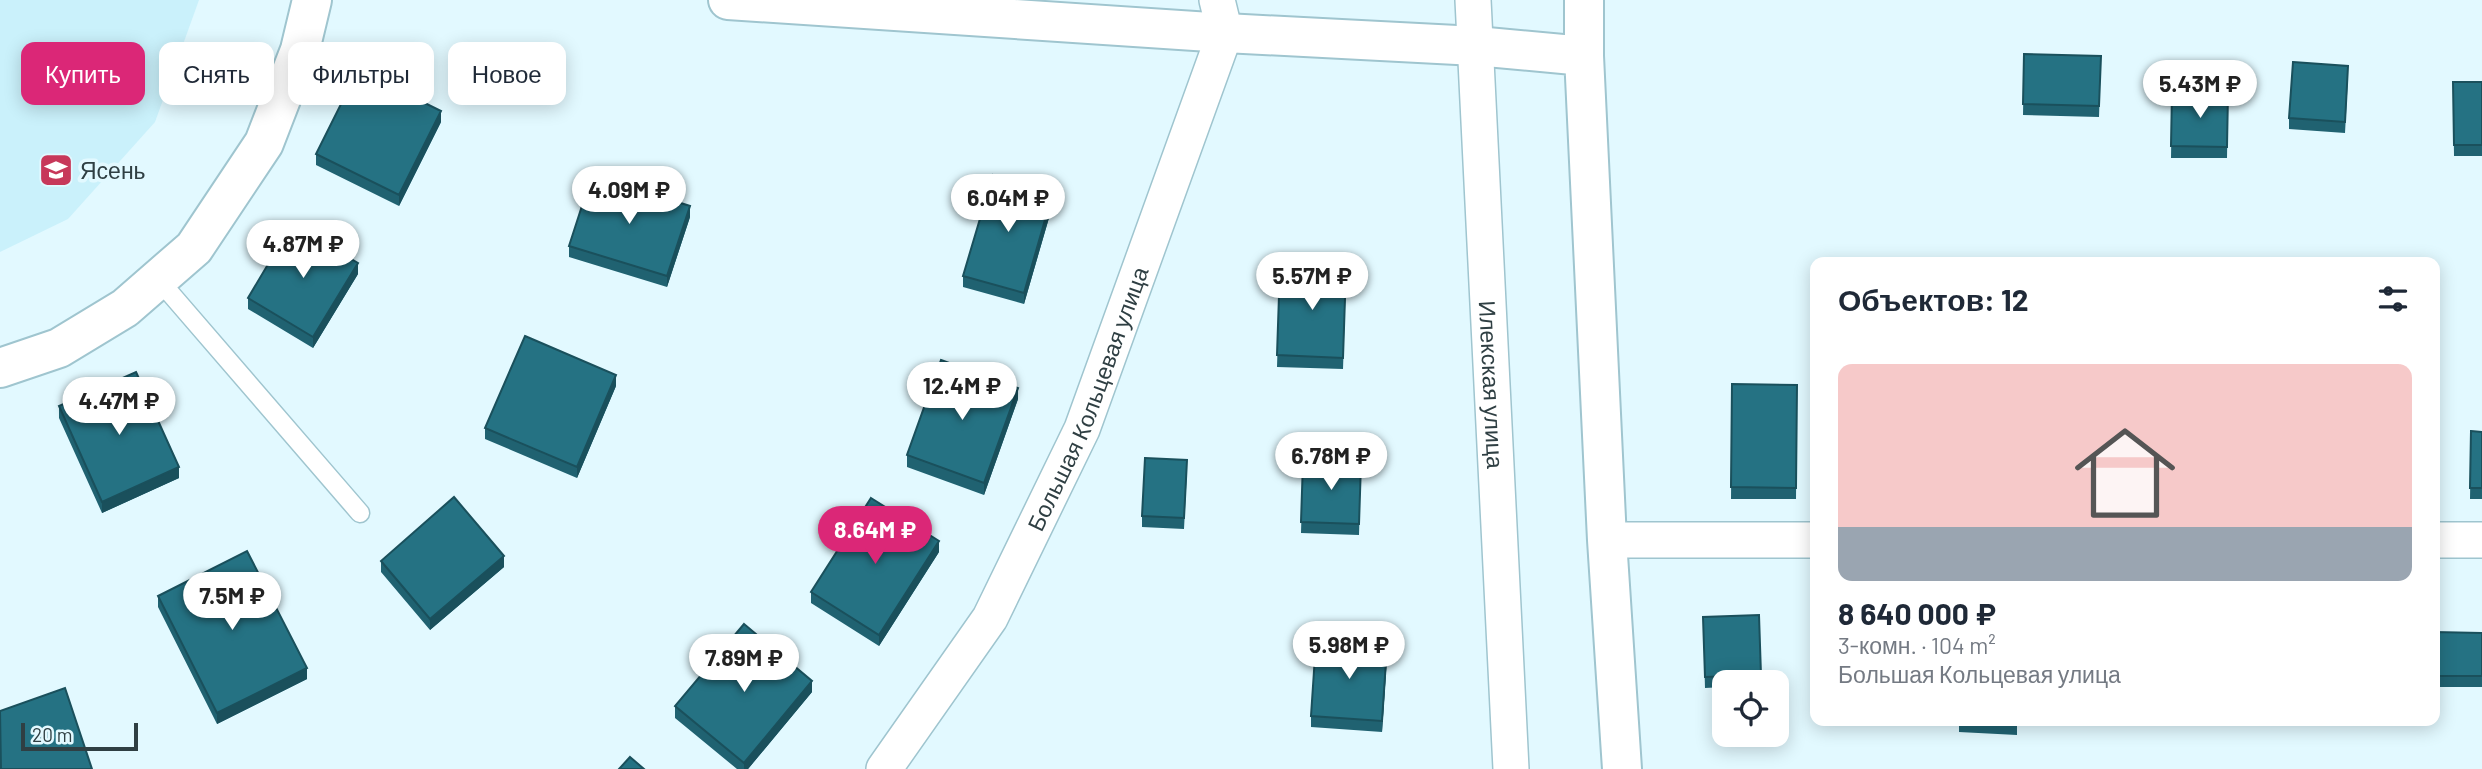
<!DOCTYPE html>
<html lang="ru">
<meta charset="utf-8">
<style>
body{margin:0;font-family:Barlow,sans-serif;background:#f2f2f3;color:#1f2937;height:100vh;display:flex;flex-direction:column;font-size:26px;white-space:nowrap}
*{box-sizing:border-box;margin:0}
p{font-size:23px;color:#747a83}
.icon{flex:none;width:38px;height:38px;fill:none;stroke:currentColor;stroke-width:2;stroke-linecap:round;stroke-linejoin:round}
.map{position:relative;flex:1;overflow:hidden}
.drawer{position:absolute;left:1810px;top:257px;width:630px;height:469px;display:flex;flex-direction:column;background:#fff;border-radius:14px;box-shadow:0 4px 18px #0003}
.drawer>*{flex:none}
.guide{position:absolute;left:21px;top:42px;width:665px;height:63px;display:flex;gap:14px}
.controls{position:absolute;left:1712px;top:670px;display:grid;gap:14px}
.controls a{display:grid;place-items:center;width:77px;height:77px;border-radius:14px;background:#fff;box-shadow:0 4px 18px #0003;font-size:35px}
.scale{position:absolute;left:21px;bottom:18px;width:117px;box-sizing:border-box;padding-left:7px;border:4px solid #2f3f43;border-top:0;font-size:19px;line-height:24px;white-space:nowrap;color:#2f3f43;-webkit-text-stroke:5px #e2f9ff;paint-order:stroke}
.price{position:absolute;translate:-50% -60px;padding:0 16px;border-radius:24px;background:#fff;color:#222;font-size:23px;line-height:46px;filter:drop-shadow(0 2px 4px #0008)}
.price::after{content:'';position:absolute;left:50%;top:42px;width:21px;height:16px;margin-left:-10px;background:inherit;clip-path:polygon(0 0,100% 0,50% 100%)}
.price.current{background:#db2777;color:#fff}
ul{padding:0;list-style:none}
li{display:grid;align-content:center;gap:14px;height:371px;padding:0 28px}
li+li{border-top:2px solid #e0e1e3}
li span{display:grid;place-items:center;height:217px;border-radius:14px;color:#555}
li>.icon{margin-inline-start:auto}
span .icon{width:126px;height:126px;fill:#fffc;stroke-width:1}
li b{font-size:30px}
h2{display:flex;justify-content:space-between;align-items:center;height:84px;padding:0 28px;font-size:30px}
.chip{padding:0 24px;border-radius:14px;background:#fff;box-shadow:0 4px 18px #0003;font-size:24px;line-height:63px}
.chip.current{background:#db2777;color:#fff}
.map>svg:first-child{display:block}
.built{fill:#caf1fb}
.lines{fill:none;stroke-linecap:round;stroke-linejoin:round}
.service-casing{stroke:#9fc5cf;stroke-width:21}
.minor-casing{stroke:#9fc5cf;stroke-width:38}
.tertiary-casing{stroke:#9fc5cf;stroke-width:42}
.service{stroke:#fff;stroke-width:18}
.minor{stroke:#fff;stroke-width:35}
.tertiary{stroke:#fff;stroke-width:38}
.wall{fill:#206271}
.shaded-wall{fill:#1a505c}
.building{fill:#257283;stroke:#1a505c;stroke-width:2}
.labels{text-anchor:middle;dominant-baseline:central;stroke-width:7;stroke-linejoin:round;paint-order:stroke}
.poi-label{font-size:23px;fill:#2f3f43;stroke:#e2f9ff;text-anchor:start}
.street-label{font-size:23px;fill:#2f3f43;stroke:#e2f9ff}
</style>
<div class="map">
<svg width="2482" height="769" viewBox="0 0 2482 769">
<rect width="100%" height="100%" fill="#e2f9ff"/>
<path class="built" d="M0,0H199L155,122L68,219L0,252Z"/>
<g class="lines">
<g class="service-casing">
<path id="service" d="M158,279L360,513"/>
</g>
<g class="minor-casing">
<g id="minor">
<path id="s1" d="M1473,0L1511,769"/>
<path d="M1607,540H1815"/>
<path d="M2434,540H2482"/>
<path id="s2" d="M884,769L990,618L1082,429L1225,33L1217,0"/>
</g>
</g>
<g class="tertiary-casing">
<path id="tertiary" d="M728,0L1225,33L1476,46L1584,56
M1584,0V56L1607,540L1622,769
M0,368L59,348L125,308L194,248L264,143L300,50L312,0"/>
</g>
<use href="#service" class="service"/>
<use href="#minor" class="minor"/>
<use href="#tertiary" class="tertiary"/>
</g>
<path class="wall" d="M2024,54L2101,56L2099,117L2023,115Z
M2348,77L2345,133L2289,129V118Z
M2453,82H2482V156H2454Z
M2172,92L2228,93L2227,158H2171Z
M441,122L399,206L316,165V154Z
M1053,204L1024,304L963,287V276Z
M690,217L667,287L569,257V246Z
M1280,266L1346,279L1343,369L1277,367Z
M358,274L313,348L248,309V298Z
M1732,384L1797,385L1796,499H1731Z
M616,386L577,478L485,439V428Z
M1018,399L984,495L907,467V455Z
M59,406L179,478L102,513L59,418Z
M2471,431L2482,432V499H2470Z
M1303,461L1361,463L1359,535L1301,533Z
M1187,471L1184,529L1142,527V516Z
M939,552L879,646L811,603V592Z
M381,561L504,567L430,630L381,572Z
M158,596L307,679L217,724L158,607Z
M1759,615L1761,682H1724V687L1705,688L1703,617Z
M2434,632L2482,633V687H2434Z
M1387,657L1382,732L1311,727V716Z
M812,692L748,769H737L675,718V706Z
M1959,721H2017V735L1959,732Z"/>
<path class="shaded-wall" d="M441,111V122L399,206V195Z
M1053,192V204L1024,304V293Z
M690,206V217L667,287V276Z
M358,263V274L313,348V337Z
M616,375V386L577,478V467Z
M1018,388V399L984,495V483Z
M179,467V478L102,513V502Z
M939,541V552L879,646V635Z
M504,556V567L430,630V619Z
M1387,646V657L1382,732V721Z
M307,668V679L217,724V713Z
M812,681V692L748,769H744V763Z"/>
<path class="building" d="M2024,54L2101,56L2099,106L2023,104Z
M2293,62L2348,66L2345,122L2289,118Z
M358,70L441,111L399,195L316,154Z
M2453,82H2482V145H2454Z
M2172,92L2228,93L2227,147L2171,146Z
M592,175L690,206L667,276L569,246Z
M993,175L1053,192L1024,293L963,276Z
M292,224L358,263L313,337L248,298Z
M1280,266L1346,268L1343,358L1277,355Z
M525,336L616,375L577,467L485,428Z
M941,360L1018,388L984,483L907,455Z
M136,372L179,467L102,502L59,406Z
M1732,384L1797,385L1796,488L1731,487Z
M2471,431L2482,432V488H2470Z
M1145,458L1187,460L1184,518L1142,516Z
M1303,461L1361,463L1359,524L1301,522Z
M454,497L504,556L430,619L381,561Z
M871,498L939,541L879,635L811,592Z
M247,551L307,668L217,713L158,596Z
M1759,615L1761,675L1705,677L1703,617Z
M744,624L812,681L744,763L675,706Z
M2434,632L2482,633V676H2434Z
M1316,641L1387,646L1382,721L1311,716Z
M65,688L92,769H1L0,711Z
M1959,721H2017V723Z
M630,757L644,769H619Z"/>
<defs>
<g id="school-square" transform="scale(1.75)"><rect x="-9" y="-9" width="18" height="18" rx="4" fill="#c7385a" stroke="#e2f9ff"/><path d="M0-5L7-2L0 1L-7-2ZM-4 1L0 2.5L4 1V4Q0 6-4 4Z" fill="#fff"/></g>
</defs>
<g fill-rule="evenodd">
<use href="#school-square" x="56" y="170"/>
</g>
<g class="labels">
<g class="poi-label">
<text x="80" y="170">Ясень</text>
</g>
<g class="street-label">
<text stroke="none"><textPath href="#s1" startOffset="385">Илекская улица</textPath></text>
<text stroke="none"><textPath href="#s2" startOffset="425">Большая Кольцевая улица</textPath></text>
</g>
</g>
</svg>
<div class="controls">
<a><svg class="icon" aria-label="locate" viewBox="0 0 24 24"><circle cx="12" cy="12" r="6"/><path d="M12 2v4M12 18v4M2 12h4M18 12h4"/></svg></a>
</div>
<div class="scale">20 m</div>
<b class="price" style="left:2200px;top:120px">5.43M ₽</b>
<b class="price" style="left:629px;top:226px">4.09M ₽</b>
<b class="price" style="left:1008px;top:234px">6.04M ₽</b>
<b class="price" style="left:303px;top:280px">4.87M ₽</b>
<b class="price" style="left:1312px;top:312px">5.57M ₽</b>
<b class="price" style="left:962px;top:422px">12.4M ₽</b>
<b class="price" style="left:119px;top:437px">4.47M ₽</b>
<b class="price" style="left:1331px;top:492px">6.78M ₽</b>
<b class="price current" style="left:875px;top:566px">8.64M ₽</b>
<b class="price" style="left:232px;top:632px">7.5M ₽</b>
<b class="price" style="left:1349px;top:681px">5.98M ₽</b>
<b class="price" style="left:744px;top:694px">7.89M ₽</b>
<div class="guide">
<a class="chip current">Купить</a>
<a class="chip">Снять</a>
<a class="chip">Фильтры</a>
<a class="chip">Новое</a>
</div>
<section class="drawer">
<h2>Объектов: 12<svg class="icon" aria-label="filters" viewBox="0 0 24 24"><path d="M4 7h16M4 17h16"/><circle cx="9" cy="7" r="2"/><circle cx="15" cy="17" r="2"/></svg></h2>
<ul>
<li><span style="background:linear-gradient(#f6c9c9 75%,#9aa5b1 0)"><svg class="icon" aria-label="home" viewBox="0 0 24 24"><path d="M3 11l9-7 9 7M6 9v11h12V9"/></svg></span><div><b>8 640 000 ₽</b><p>3-комн. · 104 m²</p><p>Большая Кольцевая улица</p></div></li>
</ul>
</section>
</div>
